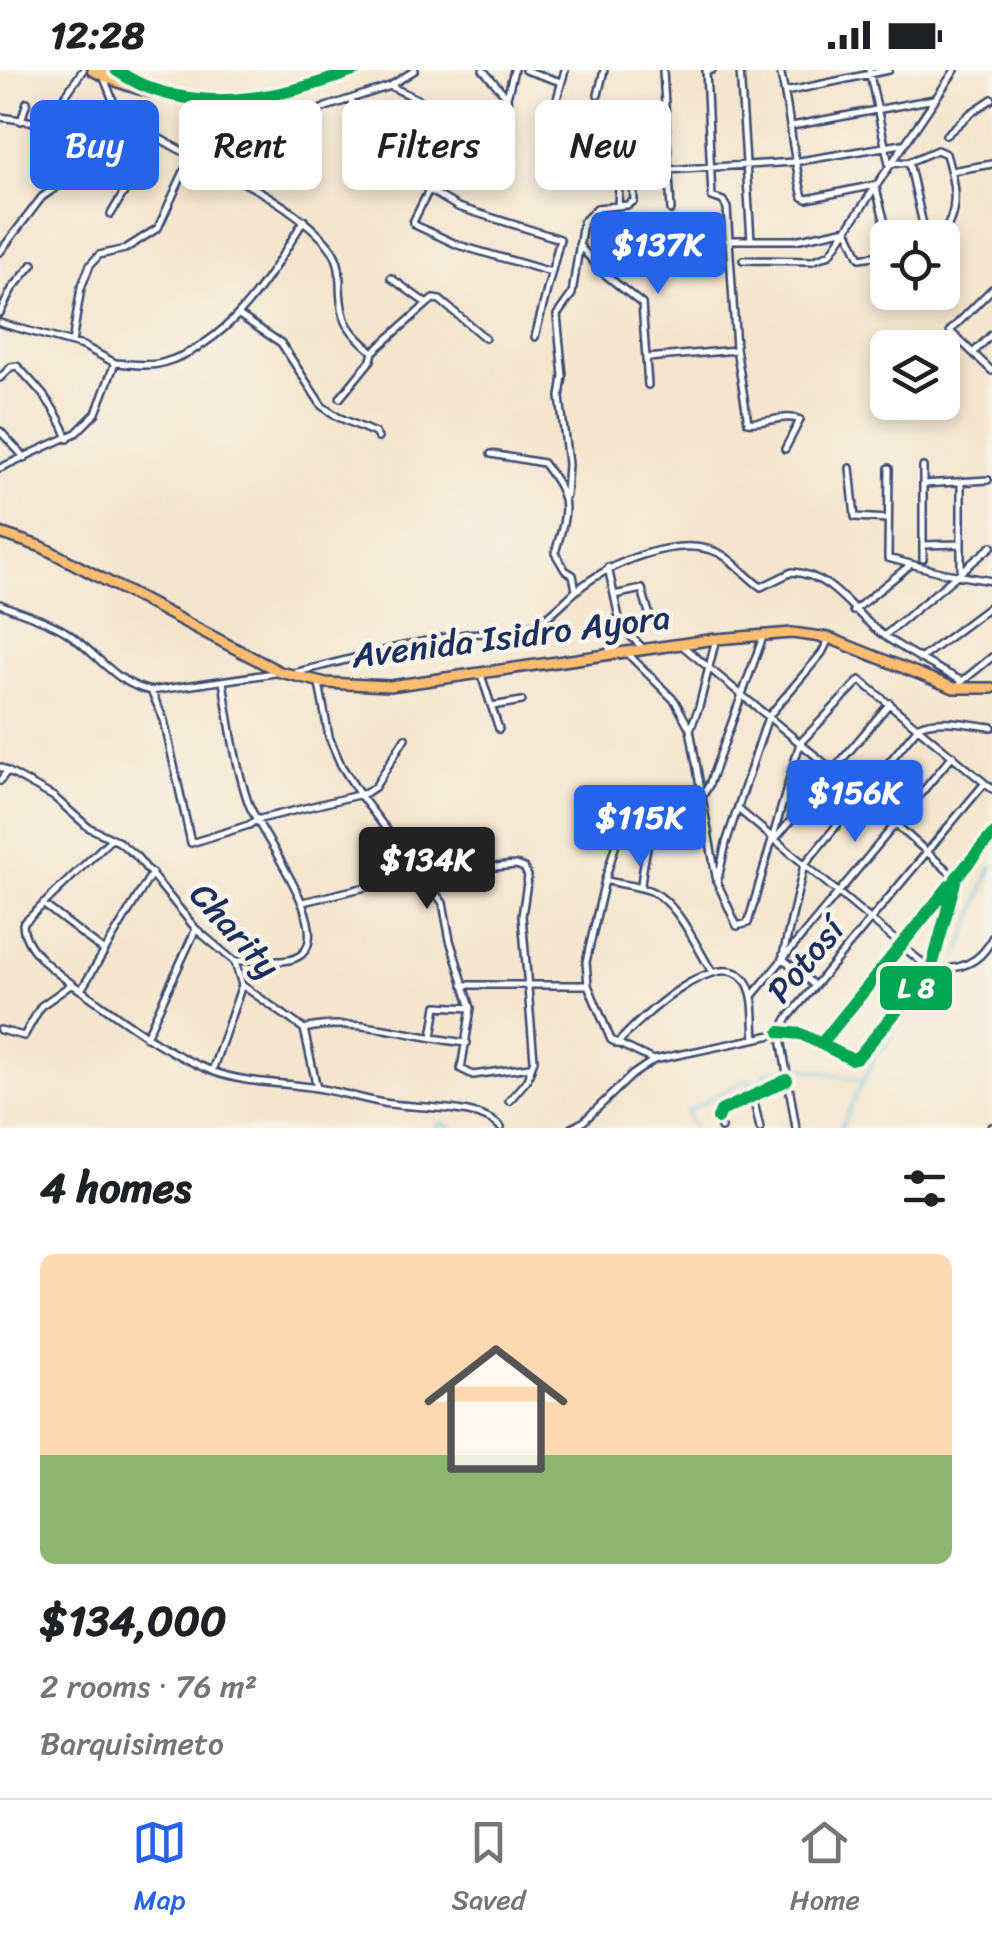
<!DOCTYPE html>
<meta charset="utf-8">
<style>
body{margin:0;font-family:Sriracha,sans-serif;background:#f2f2f2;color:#202124;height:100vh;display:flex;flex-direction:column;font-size:38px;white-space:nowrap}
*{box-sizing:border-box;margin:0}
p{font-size:32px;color:#757577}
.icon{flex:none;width:55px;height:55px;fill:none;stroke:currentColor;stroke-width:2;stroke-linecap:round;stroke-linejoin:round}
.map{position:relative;height:1058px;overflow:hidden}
.drawer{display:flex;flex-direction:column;background:#fff;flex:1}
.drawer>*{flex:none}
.guide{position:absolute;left:30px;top:30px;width:932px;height:90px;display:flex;gap:20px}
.buttons{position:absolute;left:870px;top:150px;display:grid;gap:20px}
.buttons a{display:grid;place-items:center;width:90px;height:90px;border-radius:15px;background:#fff;box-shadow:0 5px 15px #0003;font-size:50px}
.price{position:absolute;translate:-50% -85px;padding:0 22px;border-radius:10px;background:#2563eb;color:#fff;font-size:32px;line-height:65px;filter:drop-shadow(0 2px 5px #0008)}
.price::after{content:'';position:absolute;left:50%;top:60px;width:30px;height:22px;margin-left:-15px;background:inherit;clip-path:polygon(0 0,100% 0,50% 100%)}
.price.selected{background:#222;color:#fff}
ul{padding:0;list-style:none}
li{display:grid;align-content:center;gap:20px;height:530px;padding:0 40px}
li+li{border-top:2px solid #e0e0e0}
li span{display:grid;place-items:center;height:310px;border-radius:15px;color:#555}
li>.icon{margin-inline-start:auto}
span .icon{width:180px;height:180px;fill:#fffc;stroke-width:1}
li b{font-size:42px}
h2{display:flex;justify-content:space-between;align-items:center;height:120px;padding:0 40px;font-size:42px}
.chip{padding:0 35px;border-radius:15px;background:#fff;box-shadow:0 5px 15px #0003;font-size:35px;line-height:90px}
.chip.selected{background:#2563eb;color:#fff}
.status{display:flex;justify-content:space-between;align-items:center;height:70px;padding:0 50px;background:#fff;direction:ltr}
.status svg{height:28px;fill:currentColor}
.dock{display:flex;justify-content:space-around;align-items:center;height:140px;border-top:2px solid #e0e0e0;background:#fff;font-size:28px;color:#757577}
.dock a{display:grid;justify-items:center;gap:5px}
.dock .selected{color:#2563eb}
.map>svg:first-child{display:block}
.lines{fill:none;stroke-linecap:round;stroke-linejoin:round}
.stream{stroke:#63c2e1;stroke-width:2.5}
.minor-casing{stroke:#3c4a6f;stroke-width:10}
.primary-casing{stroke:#3c4a6f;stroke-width:14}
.trunk-casing{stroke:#3c4a6f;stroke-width:15}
.minor{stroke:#fff;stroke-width:5}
.primary{stroke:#fcbd6f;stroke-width:9}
.trunk{stroke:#fcbd6f;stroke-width:10}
.bus-1-casing{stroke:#f7f3e8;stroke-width:20}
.bus-1{stroke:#00a651;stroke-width:12}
.labels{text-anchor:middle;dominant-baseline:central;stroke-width:9;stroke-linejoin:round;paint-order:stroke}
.street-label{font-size:35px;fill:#1b2f5e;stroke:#f7f3e8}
.line-badge{stroke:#f7f3e8;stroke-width:4}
.badge-label{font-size:28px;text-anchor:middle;font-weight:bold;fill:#fff}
</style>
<div class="status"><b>12:28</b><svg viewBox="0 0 49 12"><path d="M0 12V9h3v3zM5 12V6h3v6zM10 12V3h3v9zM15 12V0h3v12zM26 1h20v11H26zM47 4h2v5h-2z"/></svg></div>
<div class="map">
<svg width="992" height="1058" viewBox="0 0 992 1058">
<rect width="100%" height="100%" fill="#f7f3e8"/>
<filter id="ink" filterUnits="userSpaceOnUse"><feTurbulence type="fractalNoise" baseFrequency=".01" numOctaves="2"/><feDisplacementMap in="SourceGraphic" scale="20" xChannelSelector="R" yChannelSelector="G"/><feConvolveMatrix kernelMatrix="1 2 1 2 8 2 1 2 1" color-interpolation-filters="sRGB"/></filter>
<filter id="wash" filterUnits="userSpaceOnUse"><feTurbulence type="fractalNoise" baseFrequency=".0048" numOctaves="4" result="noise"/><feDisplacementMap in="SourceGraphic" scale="40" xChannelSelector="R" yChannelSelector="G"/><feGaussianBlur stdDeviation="2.25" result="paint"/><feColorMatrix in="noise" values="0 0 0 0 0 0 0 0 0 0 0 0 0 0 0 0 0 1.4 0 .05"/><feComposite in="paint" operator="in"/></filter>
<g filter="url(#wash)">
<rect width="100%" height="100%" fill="#f4e5ce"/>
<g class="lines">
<path class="stream" d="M955,895L992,796
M436,1058L440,1053L451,1058
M694,1058L686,1042L744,1011L761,1013L767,1001L798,997L860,1010
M841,1058L875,985L887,975L908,940L934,923L953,900"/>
</g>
</g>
<g filter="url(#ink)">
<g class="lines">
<g class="minor-casing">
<path id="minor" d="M483,0L507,27
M525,0L561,12
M663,0L671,140
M712,0L706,1L712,127L723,131L727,138L736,278L748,352C767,354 786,343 800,350L785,379
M740,0L751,170
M780,0C790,42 792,85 803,127L807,129L875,115L889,168
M869,0L889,94L909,92L937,80L946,84C955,115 961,141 940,168
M103,6C109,18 114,39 124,48C134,57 152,64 164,71C219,103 276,121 322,168C350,196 334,213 344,246C348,261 362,272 373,282
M390,16L430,35L475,48
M785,22L889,0
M598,25L604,0
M264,26L297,51
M351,31L429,120L458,137L560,169L535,267
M0,47L35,52L50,48L83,0
M21,51L27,32
M509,53L507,27L514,0
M792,56L934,29
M547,65L565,0
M946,65L971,43L992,29
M606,70L608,57L615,58L621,75L618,135
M909,92L926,168
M951,101L992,94
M618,103L794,92L902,74
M240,108L268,76L297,51L326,37L390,16L415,0
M429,120L413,152L415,155L458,175L551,202
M111,144L157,67
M728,170H795L847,159L860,188L888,184
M579,175L602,202L642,234L648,315
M0,182L42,127L80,101L103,80L122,46
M743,190L812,191L830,184L955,0
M391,208L427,234L433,229L440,230L485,268
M992,219L950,261L992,301
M0,243L12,219L33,194
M239,245L281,273L322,336L338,347L375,363L378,368
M0,253L83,276L115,293
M72,273L81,218L90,195L99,185L125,179L158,158L191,86
M973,283L992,264
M647,288L736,280
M0,308L11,297L17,296C40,320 57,338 68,369
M340,328L371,290L373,282L427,234
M0,361L25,388
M491,384L543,393C572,429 568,439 555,483L565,500L573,505L576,520
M0,398L76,363L96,343L115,293C130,294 148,297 162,293C232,273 269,207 304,150
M850,398L855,447L888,449
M889,398L888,488L944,503L992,511
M923,414L988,410
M566,425L568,394L560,327L563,306L557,245L572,224L583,152L597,138L627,135L634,131L631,70
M923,475L960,474
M923,489V397
M961,505V412
M614,525L642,519L651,550L621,557
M0,534C21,543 47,550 66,562C95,581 115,614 151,621L275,603
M853,541L909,496
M621,557L644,579
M884,566L992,476
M680,574L863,725L956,808
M607,584L621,557L608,497
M628,584L675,631L690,659L717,812L737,856L748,853L800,673L860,610L992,719
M920,589L992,535
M293,603C350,590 409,572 467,564C487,562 507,565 528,557C549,549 560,535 576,521C608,493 678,464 719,483C735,491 746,507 761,517L792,502C835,505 852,544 887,568C911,584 936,598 962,611
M481,605L499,659
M223,611C229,651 235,693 248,732C259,763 333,856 302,884C286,898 254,886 235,892
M319,613L329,667L341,695L360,725L443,833L450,870L471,938L461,999L473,1005L530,997
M960,613L992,587
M151,621L164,650L191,773L249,755L256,750L366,723L375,717L405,668
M492,636L522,631
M919,656C940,647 969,655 992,657
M691,657L699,637L716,569
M0,697L54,727L88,757L119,772L137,787L196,859L235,892L242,915L304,959C356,946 415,968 467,973
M0,711L7,701
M701,729L709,715L763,567
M738,739L931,900C958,900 981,894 992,868
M625,744L605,810L586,892L588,915L611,970L653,990
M112,768L23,854C24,882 61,906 82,921C124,950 163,982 212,1001C245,1014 282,1012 317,1018C340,1022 362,1029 384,1033C416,1039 481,1034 501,1058
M776,768L890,633
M718,809L726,773L768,647L822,583L829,569
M605,810C620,815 637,815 651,821C680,834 696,878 713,903
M641,817C642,795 649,776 650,754
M303,832L421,804L516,795L524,798L528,806L522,846L534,990L527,1010L509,1031
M43,834L104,881
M783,885L804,795L919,656
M782,888L814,915
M463,915H588
M81,920L152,803
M752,926L953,685
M304,959L317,1018
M0,960L24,966L41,936L72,914
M780,962L787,949L984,714
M780,962L796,1058
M146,967L196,859
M432,967L437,936L471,938
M617,974C635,953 721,870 747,913C756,929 753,950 755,968
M821,974L992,765
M212,1001L242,915
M753,1027L760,1058
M571,1058L583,1052L632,1005L654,990L791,961L851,989L858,987L931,900L956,808
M721,1058L718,1048L721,1041L787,1010
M991,1058L992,1057"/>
</g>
<g class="primary-casing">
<path id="primary" d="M0,463L42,477L280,602L326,613L390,616L716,569L792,563L829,568L954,618H992"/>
</g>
<g class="trunk-casing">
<path id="trunk" d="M93,0C174,42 274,35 356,0
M116,0L133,14"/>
</g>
<use href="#minor" class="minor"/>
<use href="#primary" class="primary"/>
<use href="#trunk" class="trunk"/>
<g class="bus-1-casing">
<path id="bus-1" d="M116,0C187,50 280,29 356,0
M780,962L801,964L851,989L858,987L931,900L956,808L992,765
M821,974L950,815
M718,1048L721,1041L787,1010"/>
</g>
<use href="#bus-1" class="bus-1"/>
</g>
</g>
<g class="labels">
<g class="street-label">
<text transform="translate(511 566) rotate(-7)">Avenida Isidro Ayora</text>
<text transform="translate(235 860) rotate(48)">Charity</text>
<text transform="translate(805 890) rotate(-50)">Potosí</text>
</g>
</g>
<rect class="line-badge" x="878" y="894" width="76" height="48" rx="10" fill="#00a651"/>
<g class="badge-label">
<text x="916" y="927">L 8</text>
</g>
</svg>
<div class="buttons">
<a><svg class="icon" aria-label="locate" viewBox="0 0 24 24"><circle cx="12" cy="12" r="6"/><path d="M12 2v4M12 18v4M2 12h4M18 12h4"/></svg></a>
<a><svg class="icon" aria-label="layers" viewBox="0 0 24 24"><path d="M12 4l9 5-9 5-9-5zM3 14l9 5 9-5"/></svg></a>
</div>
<b class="price" style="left:658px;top:227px">$137K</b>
<b class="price" style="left:855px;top:775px">$156K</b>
<b class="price" style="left:640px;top:800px">$115K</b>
<b class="price selected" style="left:427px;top:842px">$134K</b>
<div class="guide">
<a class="chip selected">Buy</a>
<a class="chip">Rent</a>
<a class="chip">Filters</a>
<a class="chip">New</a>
</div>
</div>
<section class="drawer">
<h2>4 homes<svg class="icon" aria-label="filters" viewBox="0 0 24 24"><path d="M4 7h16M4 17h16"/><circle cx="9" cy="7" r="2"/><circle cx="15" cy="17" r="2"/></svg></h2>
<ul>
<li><span style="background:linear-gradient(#ffd9b3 65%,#8fb573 0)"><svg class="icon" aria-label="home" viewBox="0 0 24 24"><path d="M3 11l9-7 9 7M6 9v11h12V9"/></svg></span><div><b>$134,000</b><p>2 rooms · 76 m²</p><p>Barquisimeto</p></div></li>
</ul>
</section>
<nav class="dock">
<a class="selected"><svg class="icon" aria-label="map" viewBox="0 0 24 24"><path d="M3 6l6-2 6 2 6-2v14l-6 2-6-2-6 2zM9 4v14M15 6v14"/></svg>Map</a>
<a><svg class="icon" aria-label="saved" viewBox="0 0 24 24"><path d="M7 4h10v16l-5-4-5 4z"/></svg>Saved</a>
<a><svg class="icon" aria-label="home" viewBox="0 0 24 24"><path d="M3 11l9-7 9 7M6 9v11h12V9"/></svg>Home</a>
</nav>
